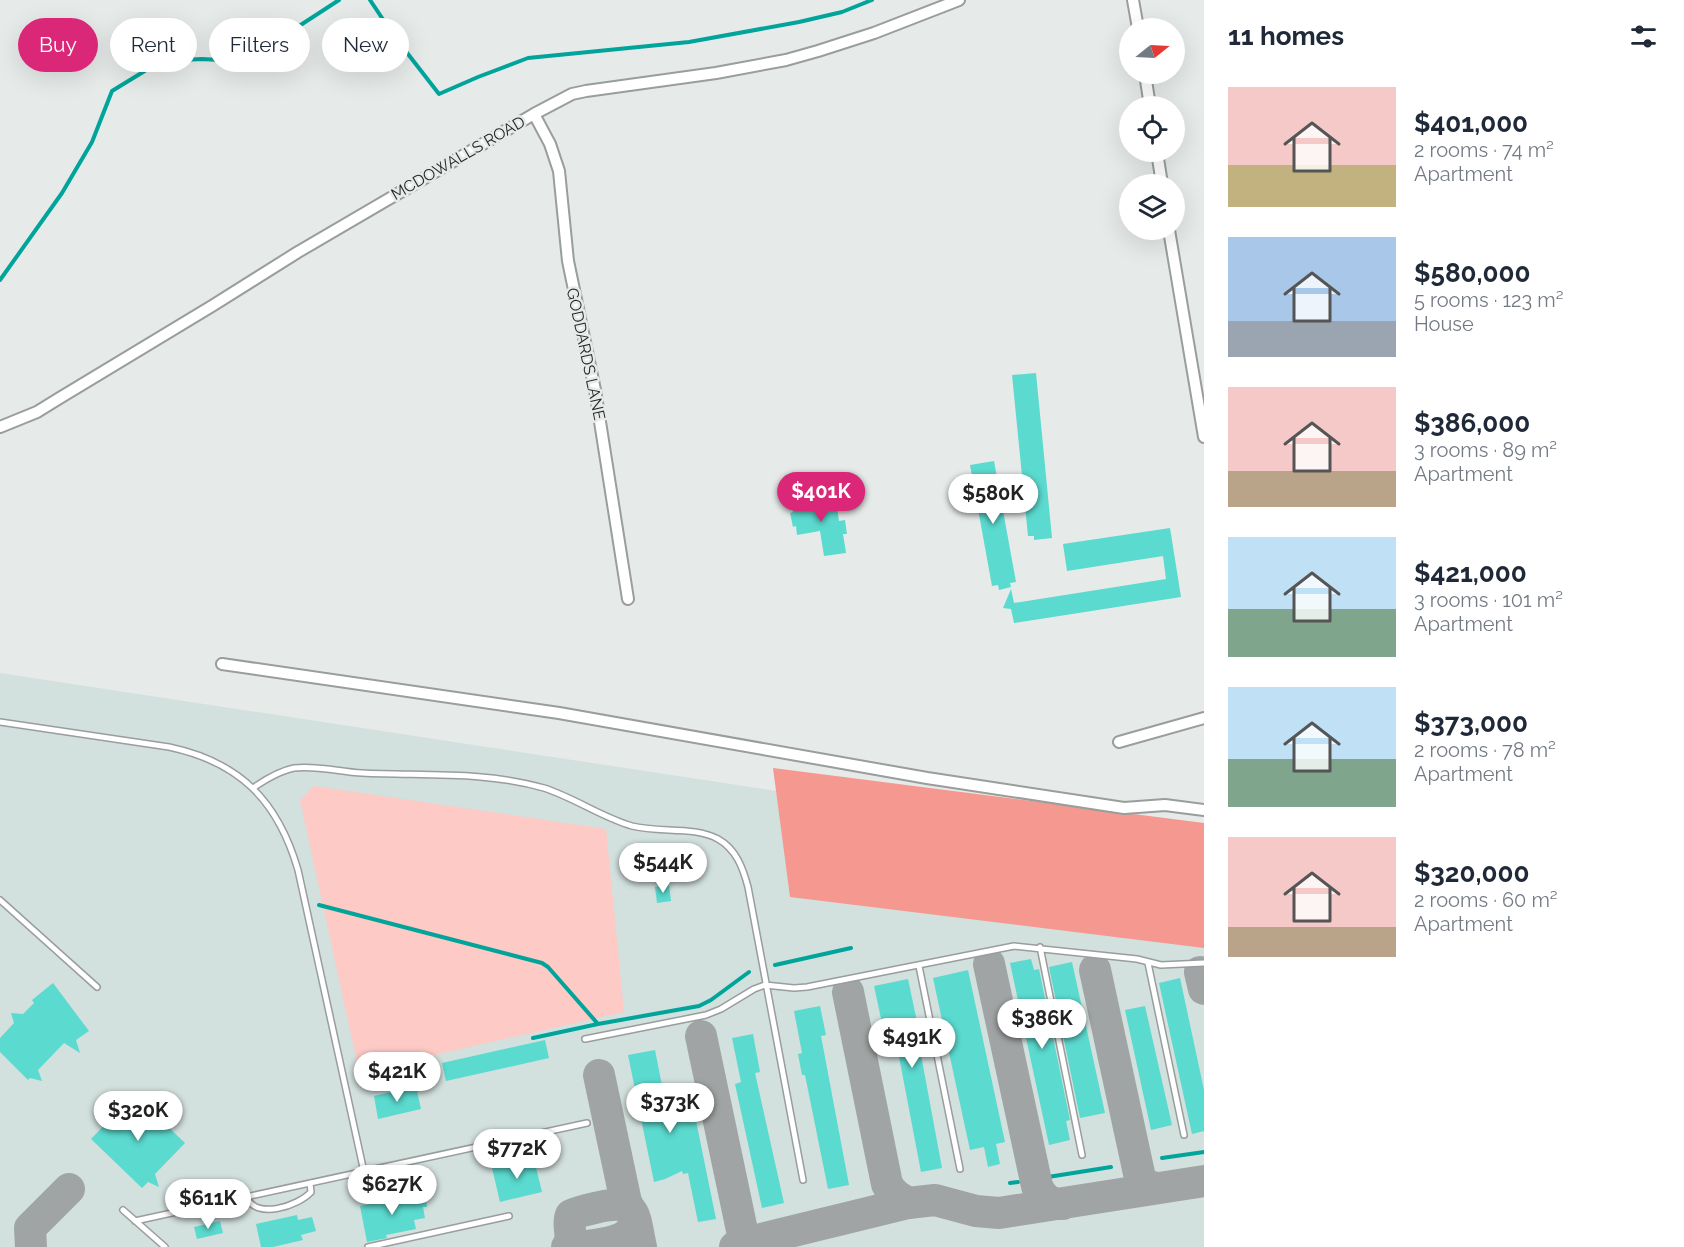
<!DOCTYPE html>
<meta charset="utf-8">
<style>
body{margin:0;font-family:Raleway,sans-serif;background:#f2f2f3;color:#1f2937;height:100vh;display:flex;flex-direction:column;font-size:22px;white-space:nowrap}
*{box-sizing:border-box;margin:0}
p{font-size:20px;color:#747a83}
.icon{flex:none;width:33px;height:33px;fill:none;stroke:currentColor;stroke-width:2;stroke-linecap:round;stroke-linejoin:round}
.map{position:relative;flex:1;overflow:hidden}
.drawer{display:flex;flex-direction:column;background:#fff;width:480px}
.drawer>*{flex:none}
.top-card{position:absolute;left:18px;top:18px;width:570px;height:54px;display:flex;gap:12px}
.needle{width:39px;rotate:72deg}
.buttons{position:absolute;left:1119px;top:18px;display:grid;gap:12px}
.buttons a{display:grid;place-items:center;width:66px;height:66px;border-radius:50%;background:#fff;box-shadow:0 6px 24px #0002;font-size:30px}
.price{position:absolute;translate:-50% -51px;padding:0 14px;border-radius:21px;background:#fff;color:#222;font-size:20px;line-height:39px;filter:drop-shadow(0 2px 3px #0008)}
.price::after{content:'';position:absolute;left:50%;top:36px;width:18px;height:14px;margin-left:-9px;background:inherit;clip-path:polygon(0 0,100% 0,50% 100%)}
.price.on{background:#db2777;color:#fff}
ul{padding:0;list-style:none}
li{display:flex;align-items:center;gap:18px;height:150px;padding:0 24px}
li span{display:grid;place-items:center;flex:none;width:168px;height:120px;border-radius:0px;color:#555}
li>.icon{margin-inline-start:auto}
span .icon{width:72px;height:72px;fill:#fffc;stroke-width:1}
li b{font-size:26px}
h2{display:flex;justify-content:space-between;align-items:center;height:72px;padding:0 24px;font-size:26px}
.pill{padding:0 21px;border-radius:27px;background:#fff;box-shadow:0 6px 24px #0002;font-size:21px;line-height:54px}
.pill.on{background:#db2777;color:#fff}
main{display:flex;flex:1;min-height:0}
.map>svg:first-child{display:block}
.built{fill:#d2e0de}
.green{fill:#fdcac5}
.forest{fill:#f59890}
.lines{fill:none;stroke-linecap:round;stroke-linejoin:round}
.stream{stroke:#00a49a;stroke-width:4}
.taxiway{stroke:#a1a4a4;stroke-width:32}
.building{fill:#5bdacf}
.service-casing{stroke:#999d9c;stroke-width:8}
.minor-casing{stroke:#999d9c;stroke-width:14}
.service{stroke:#fff;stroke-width:5}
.minor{stroke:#fff;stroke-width:10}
.labels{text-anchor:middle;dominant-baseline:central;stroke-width:5;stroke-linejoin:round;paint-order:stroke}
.street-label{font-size:16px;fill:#262827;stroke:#e6eae9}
</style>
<main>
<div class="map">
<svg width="1204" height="1247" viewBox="0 0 1204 1247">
<rect width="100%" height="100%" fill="#e6eae9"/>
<path class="built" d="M0,673L1204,856V1247H0Z"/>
<path class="green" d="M314,786L606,829L624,1012L359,1072L300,800Z"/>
<path class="forest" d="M773,768L1204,823V948L790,897Z"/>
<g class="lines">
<path class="stream" d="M370,0L394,36L439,94L478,77L528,58L689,42L799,22L842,12L872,0
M0,280L62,193L92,142L112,91L161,61L202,59L254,62L296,28L339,0
M319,905L542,963L548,967L598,1024
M775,965L851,948
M533,1038L598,1024L699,1006L711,1000L749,972
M1162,1158L1204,1152
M1048,1177L1111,1167
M1010,1183L1018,1182"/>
<path class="taxiway" d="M989,964L1037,1186C1042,1198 1050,1204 1063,1204
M1095,970L1140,1178L1145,1185L1157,1188
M1200,972L1204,989
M848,992L887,1184C892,1194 900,1200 911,1203
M701,1036L743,1235L741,1242L735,1247
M599,1075L626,1202L629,1208
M31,1247L30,1228L69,1189
M567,1247C575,1236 566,1226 571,1215C580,1211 590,1209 599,1207C638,1198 634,1216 641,1247
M583,1247C602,1243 634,1243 635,1219
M738,1247L765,1238L908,1203L935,1200L976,1211L999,1213L1204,1181"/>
</g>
<path class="building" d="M1036,373L1052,538L1034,540V536H1028L1012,375Z
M994,461L1016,582L1010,583L1011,587L999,590L998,585L992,586L970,465Z
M835,494L839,521L845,520L847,534H843L846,553L824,556L820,531L797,535L796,526L793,527L790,513L793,512L792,505L815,501L814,497Z
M1170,528L1181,597L1014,623L1011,609L1003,608L1011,589L1014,603L1166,579L1163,556L1067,571L1063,544Z
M669,885L671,901L657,903L655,887Z
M1031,959L1034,970L1039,969L1070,1120L1066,1121L1070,1140L1049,1145L1010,963Z
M1072,962L1105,1113L1080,1118L1049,967Z
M968,970L1005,1142L996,1144L1000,1164L988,1167L984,1147L970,1150L933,978Z
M1180,978L1204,1090V1131L1192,1134L1159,983Z
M908,979L924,1055H921L942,1168L921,1172L896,1041L906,1039L902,1019L882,1023L874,986Z
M53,983L89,1031L76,1040L80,1053L64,1043L38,1070L42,1081L30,1078L28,1080L0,1052V1038L14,1023L11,1013L23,1014L34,1003L32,1000Z
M820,1006L826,1035L821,1036L849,1185L828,1189L805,1075H802L798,1054L802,1053L794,1011Z
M1145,1006L1172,1125L1151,1130L1125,1010Z
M753,1034L760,1072L755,1073L784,1203L762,1208L735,1084L741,1082L732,1038Z
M545,1040L549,1058L446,1081L442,1063Z
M655,1050L667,1111L693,1106L716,1219L698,1222L688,1173L683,1174L682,1171L665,1179L654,1182L628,1055Z
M416,1086L421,1109L378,1119L374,1096Z
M134,1094L185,1143L155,1174L159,1187L148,1182L142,1188L91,1139Z
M534,1159L542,1192L500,1202L492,1168Z
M425,1193L427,1207H423L425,1218L414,1220L416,1229L386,1235L387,1238L367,1242L360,1206Z
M297,1215L298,1220L312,1217L316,1231L301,1235L303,1240L273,1247H261L256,1224Z
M220,1221L223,1233L197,1239L194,1227Z"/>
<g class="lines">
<g class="service-casing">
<path id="service" d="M0,722L169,747C240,762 278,801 298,870L364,1172
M253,788C266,779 279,771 294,768C316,765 340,772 362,773C423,776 485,771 544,788C575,798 601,817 632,826C659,833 695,826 718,839C736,849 743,868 748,887L803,1180
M0,900L97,987
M1040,947L1082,1155
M1148,963L1184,1135
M919,966L960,1169
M585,1039L706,1015L721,1009L754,989L765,985L794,988L807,987L1014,946L1137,959L1161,965L1204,963
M246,1197C257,1220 298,1206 311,1192L310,1183
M123,1210L165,1247
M135,1221L587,1123
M368,1247L509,1216"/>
</g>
<g class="minor-casing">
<path id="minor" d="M1133,0L1138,28
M1145,74L1150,106
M534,114L550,144L559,171L568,261L595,390L628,599
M1157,152L1162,184
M1169,230L1204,437
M0,427L37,412L58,399L212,306L298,252L534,114L572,94L586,91L716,73L786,60L818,51L874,33L959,0
M222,664L559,713L927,778L1124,808L1165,805L1204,810
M1119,742L1204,718"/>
</g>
<use href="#service" class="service"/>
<use href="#minor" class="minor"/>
</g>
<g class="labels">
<g class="street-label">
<text transform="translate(458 158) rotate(-30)">MCDOWALLS ROAD</text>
<text transform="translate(586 354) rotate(78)">GODDARDS LANE</text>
</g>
</g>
</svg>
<div class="buttons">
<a><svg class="needle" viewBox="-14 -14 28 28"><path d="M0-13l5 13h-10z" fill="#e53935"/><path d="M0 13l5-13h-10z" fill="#747a83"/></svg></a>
<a><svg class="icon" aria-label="locate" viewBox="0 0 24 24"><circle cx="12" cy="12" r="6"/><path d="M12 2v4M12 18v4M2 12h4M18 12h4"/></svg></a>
<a><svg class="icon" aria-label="layers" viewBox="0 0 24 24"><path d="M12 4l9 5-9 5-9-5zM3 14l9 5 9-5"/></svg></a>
</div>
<b class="price on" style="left:821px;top:523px">$401K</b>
<b class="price" style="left:993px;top:525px">$580K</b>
<b class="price" style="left:663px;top:894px">$544K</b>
<b class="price" style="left:1042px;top:1050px">$386K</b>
<b class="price" style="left:912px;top:1069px">$491K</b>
<b class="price" style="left:397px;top:1103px">$421K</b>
<b class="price" style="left:670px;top:1134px">$373K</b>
<b class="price" style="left:138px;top:1142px">$320K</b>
<b class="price" style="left:517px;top:1180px">$772K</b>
<b class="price" style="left:392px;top:1216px">$627K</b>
<b class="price" style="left:208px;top:1230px">$611K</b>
<div class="top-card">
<a class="pill on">Buy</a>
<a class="pill">Rent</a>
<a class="pill">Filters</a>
<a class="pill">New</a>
</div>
</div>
<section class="drawer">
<h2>11 homes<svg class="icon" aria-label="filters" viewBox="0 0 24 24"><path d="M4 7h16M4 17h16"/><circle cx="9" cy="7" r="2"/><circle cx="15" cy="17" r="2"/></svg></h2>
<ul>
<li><span style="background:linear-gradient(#f6c9c9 65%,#c2b280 0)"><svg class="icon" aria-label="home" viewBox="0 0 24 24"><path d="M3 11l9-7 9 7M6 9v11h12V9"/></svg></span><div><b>$401,000</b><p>2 rooms · 74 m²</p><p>Apartment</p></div></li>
<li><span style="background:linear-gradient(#a9c7e8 70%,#9aa5b1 0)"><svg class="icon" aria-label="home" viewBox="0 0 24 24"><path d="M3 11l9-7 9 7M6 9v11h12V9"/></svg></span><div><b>$580,000</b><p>5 rooms · 123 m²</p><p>House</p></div></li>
<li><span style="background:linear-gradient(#f6c9c9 70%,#b9a48a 0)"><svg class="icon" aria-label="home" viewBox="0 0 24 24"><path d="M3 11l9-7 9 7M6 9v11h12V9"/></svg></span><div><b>$386,000</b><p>3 rooms · 89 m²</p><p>Apartment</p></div></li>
<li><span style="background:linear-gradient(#bfe0f5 60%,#7fa58c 0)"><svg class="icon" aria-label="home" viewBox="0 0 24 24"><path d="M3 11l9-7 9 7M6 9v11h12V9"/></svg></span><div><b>$421,000</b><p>3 rooms · 101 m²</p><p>Apartment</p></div></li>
<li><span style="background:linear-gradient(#bfe0f5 60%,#7fa58c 0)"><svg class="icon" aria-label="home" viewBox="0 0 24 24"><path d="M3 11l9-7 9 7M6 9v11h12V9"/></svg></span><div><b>$373,000</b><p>2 rooms · 78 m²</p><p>Apartment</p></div></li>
<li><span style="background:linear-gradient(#f6c9c9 75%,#b9a48a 0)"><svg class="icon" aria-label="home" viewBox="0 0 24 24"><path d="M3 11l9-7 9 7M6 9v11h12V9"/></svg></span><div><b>$320,000</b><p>2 rooms · 60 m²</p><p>Apartment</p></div></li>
</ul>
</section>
</main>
